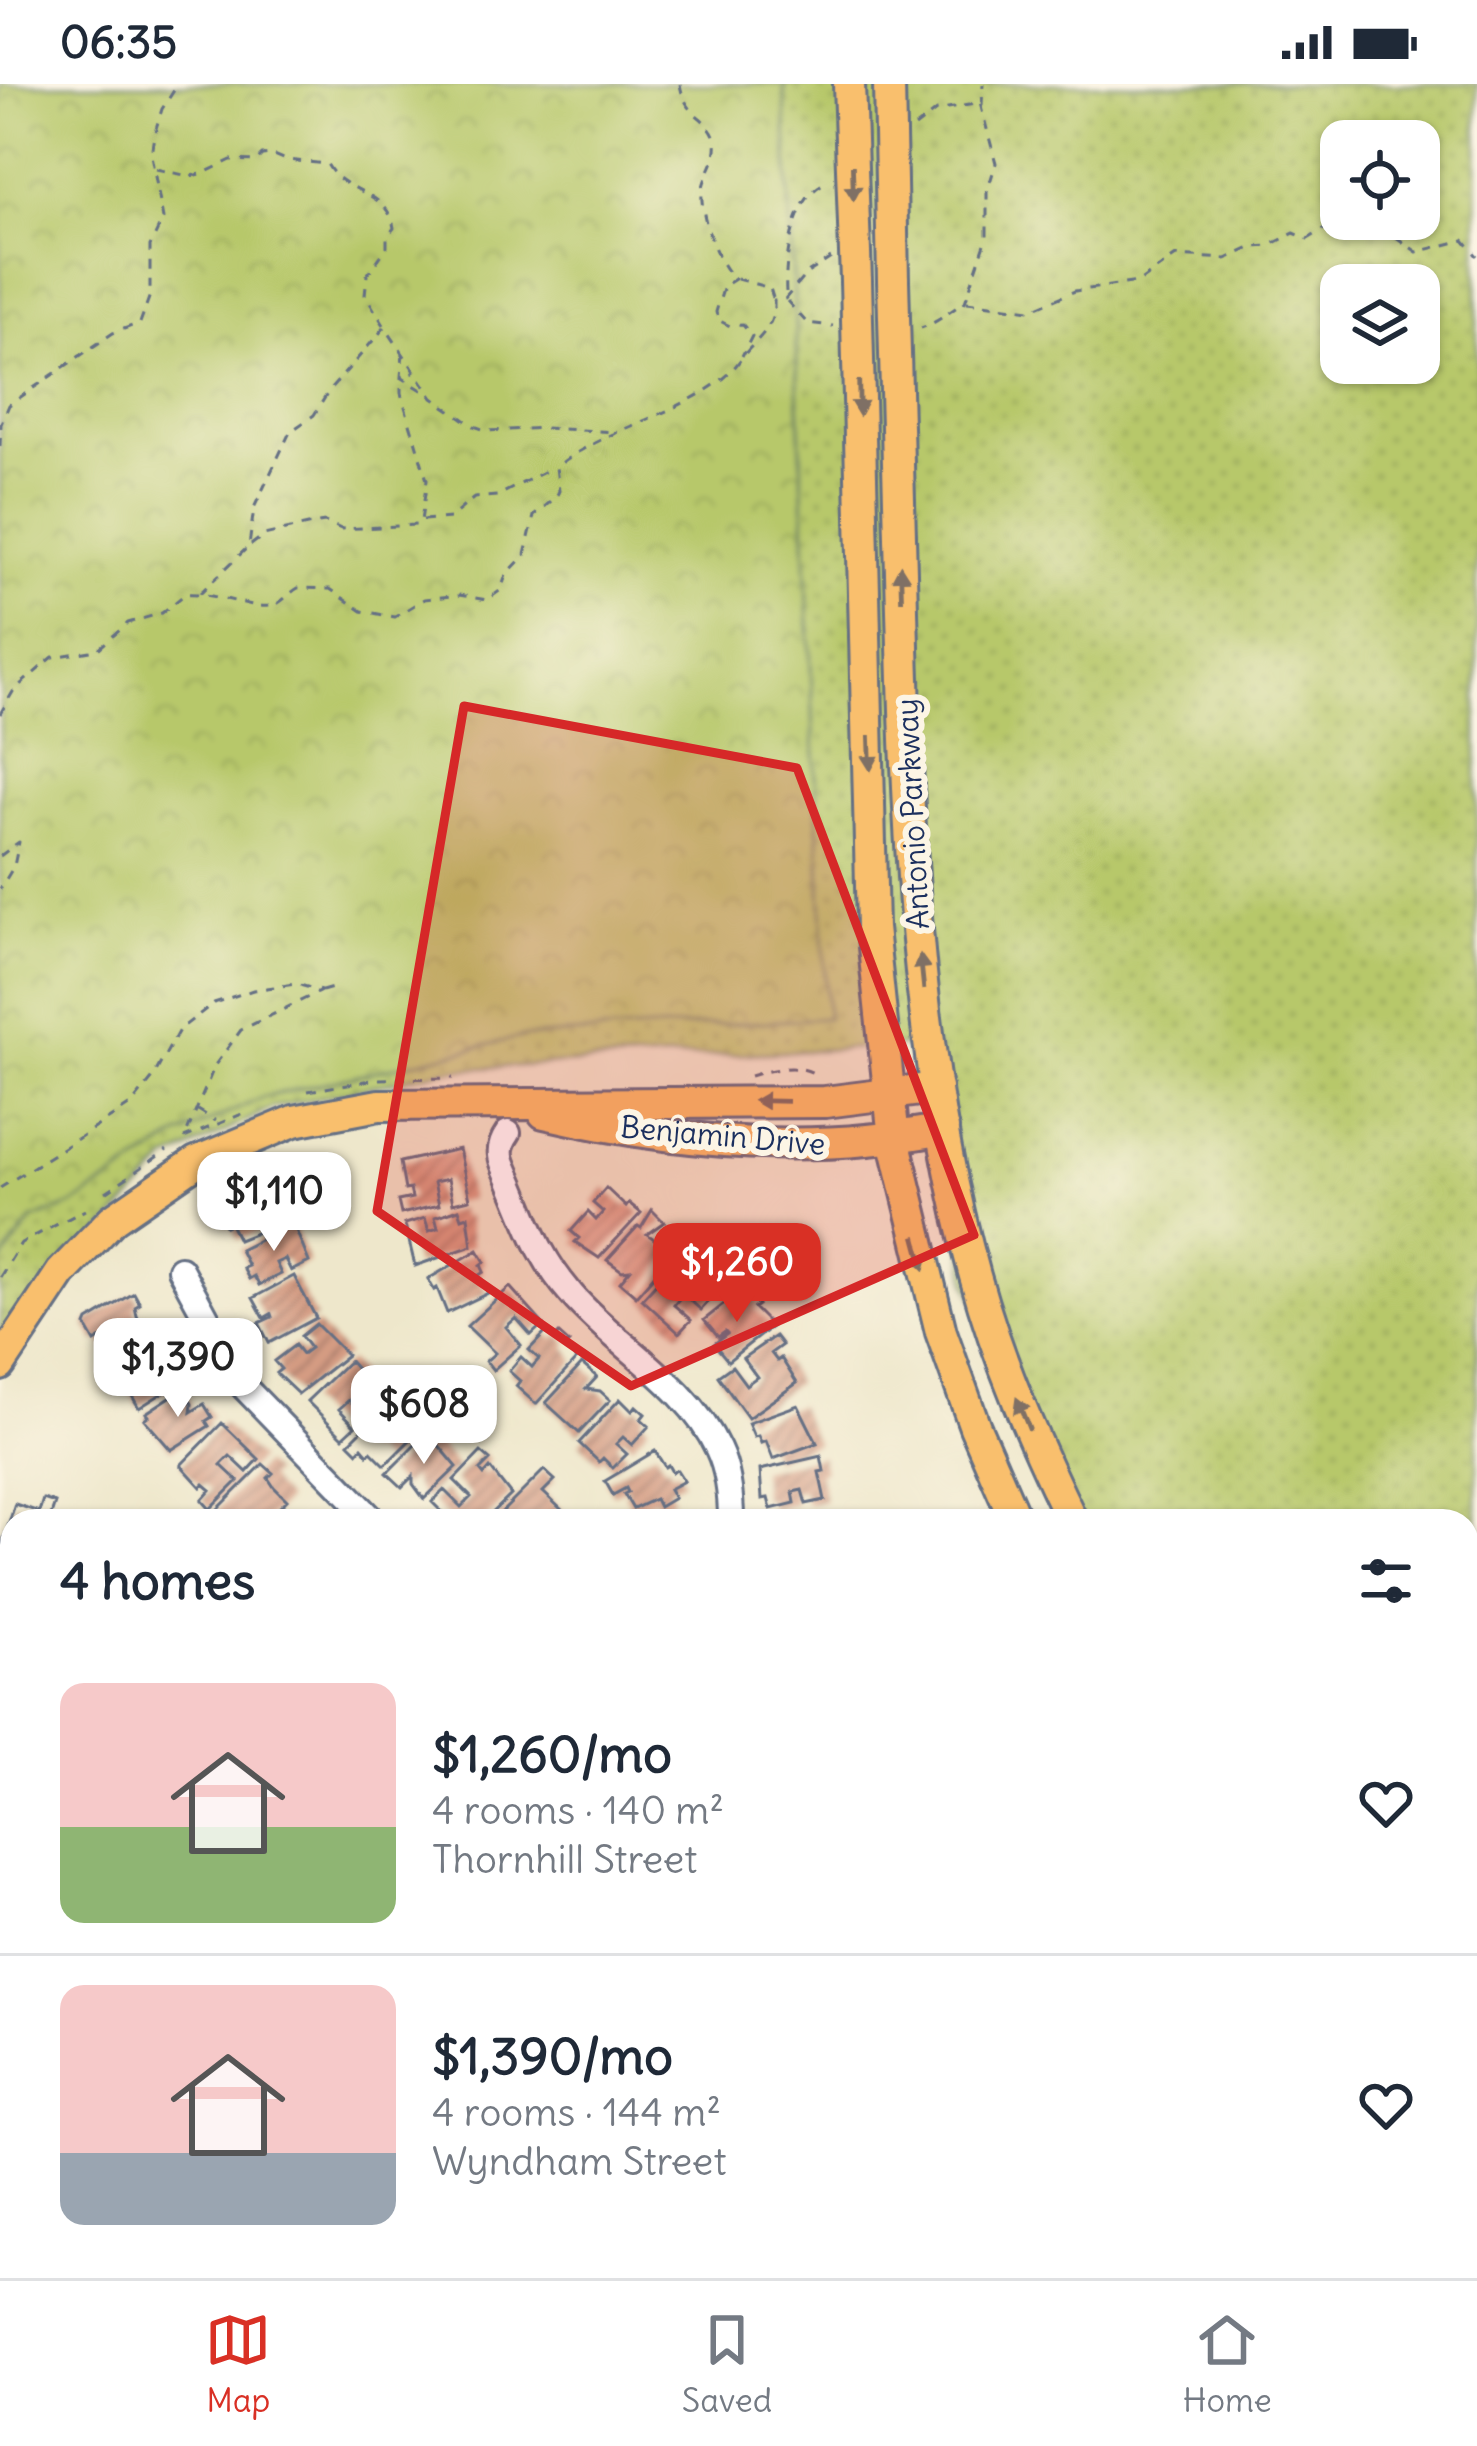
<!DOCTYPE html>
<meta charset="utf-8">
<style>
body{margin:0;font-family:Delius,sans-serif;background:#f6f6f7;color:#1f2937;height:100vh;display:flex;flex-direction:column;font-size:45px;white-space:nowrap}
*{box-sizing:border-box;margin:0}
p{font-size:39px;color:#747a83}
.icon{flex:none;width:66px;height:66px;fill:none;stroke:currentColor;stroke-width:2;stroke-linecap:round;stroke-linejoin:round}
.map{position:relative;flex:1;overflow:hidden}
.details{position:absolute;left:0px;top:1425px;width:1479px;height:771px;display:flex;flex-direction:column;background:#fff;border-radius:36px 36px 0 0;box-shadow:0 3px 9px #0004}
.details>*{flex:none}
.buttons{position:absolute;left:1320px;top:36px;display:grid;gap:24px}
.buttons a{display:grid;place-items:center;width:120px;height:120px;border-radius:24px;background:#fff;box-shadow:0 3px 9px #0004;font-size:60px}
.price{position:absolute;translate:-50% -102px;padding:0 27px;border-radius:24px;background:#fff;color:#222;font-size:39px;line-height:78px;filter:drop-shadow(0 3px 6px #0008)}
.price::after{content:'';position:absolute;left:50%;top:72px;width:36px;height:27px;margin-left:-18px;background:inherit;clip-path:polygon(0 0,100% 0,50% 100%)}
.price.current{background:#d93025;color:#fff}
ul{padding:0;list-style:none}
li{display:flex;align-items:center;gap:36px;height:300px;padding:0 60px}
li+li{border-top:3px solid #e0e1e3}
li span{display:grid;place-items:center;flex:none;width:336px;height:240px;border-radius:24px;color:#555}
li>.icon{margin-inline-start:auto}
span .icon{width:144px;height:144px;fill:#fffc;stroke-width:1}
li b{font-size:51px}
h2{display:flex;justify-content:space-between;align-items:center;height:144px;padding:0 60px;font-size:51px}
.status{display:flex;justify-content:space-between;align-items:center;height:84px;padding:0 60px;background:#fff;direction:ltr}
.status svg{height:33px;fill:currentColor}
.tabs{display:flex;justify-content:space-around;align-items:center;height:168px;border-top:3px solid #e0e1e3;background:#fff;font-size:33px;color:#747a83}
.tabs a{display:grid;justify-items:center;gap:6px}
.tabs .current{color:#d93025}
.map>svg:first-child{display:block}
.grass{fill:url(#grass-dots);stroke:#697c64;stroke-width:3;fill-rule:evenodd}
.park{fill:url(#park-crowns);stroke:#697c64;stroke-width:3}
.building{fill:url(#building-hatch)}
.lines{fill:none;stroke-linecap:round;stroke-linejoin:round}
.minor-casing{stroke:#656f84;stroke-width:30}
.major-casing{stroke:#656f84;stroke-width:36}
.path{stroke:#656f84;stroke-width:3;stroke-dasharray:9 9;stroke-linecap:butt}
.minor{stroke:#fff;stroke-width:24}
.major{stroke:#f9bf6d;stroke-width:30}
.major-bridge-casing{stroke:#656f84;stroke-width:36;stroke-linecap:butt}
.major-bridge{stroke:#f9bf6d;stroke-width:30}
.oneway{fill:#7f7065}
.marked{fill:#d62828;fill-opacity:0.2;stroke:#d62828;stroke-width:9;stroke-linejoin:round}
.labels{text-anchor:middle;dominant-baseline:central;stroke-width:12;stroke-linejoin:round;paint-order:stroke}
.street-label{font-size:30px;fill:#1b2f5e;stroke:#fcf5e5}
</style>
<div class="status"><b>06:35</b><svg viewBox="0 0 49 12"><path d="M0 12V9h3v3zM5 12V6h3v6zM10 12V3h3v9zM15 12V0h3v12zM26 1h20v11H26zM47 4h2v5h-2z"/></svg></div>
<div class="map">
<svg width="1477" height="2194" viewBox="0 0 1477 2194">
<defs>
<pattern id="grass-dots" width="8" height="8" patternUnits="userSpaceOnUse" patternTransform="scale(3)"><rect width="8" height="8" fill="#b7c86b"/><path d="M2 2h.1M6 6h.1" fill="none" stroke="#9dac5f" stroke-width="1.8" stroke-linecap="round"/></pattern>
<pattern id="park-crowns" width="20" height="18" patternUnits="userSpaceOnUse" patternTransform="scale(3)"><rect width="20" height="18" fill="#b7c86b"/><path d="M2 6a3 3 0 1 1 6 0M12 15a3 3 0 1 1 6 0" fill="none" stroke="#9dac5f"/></pattern>
<pattern id="building-hatch" width="6" height="6" patternUnits="userSpaceOnUse" patternTransform="scale(3)"><rect width="6" height="6" fill="#d49b82"/><path d="M-1 1l2-2M0 6l6-6M5 7l2-2" fill="none" stroke="#ab7f6e"/></pattern>
</defs>
<rect width="100%" height="100%" fill="#fcf5e5"/>
<filter id="ink" filterUnits="userSpaceOnUse"><feTurbulence type="fractalNoise" baseFrequency=".00833" numOctaves="2"/><feDisplacementMap in="SourceGraphic" scale="24" xChannelSelector="R" yChannelSelector="G"/><feConvolveMatrix kernelMatrix="1 2 1 2 8 2 1 2 1" color-interpolation-filters="sRGB"/></filter>
<filter id="wash" filterUnits="userSpaceOnUse"><feTurbulence type="fractalNoise" baseFrequency=".004" numOctaves="4" result="noise"/><feDisplacementMap in="SourceGraphic" scale="48" xChannelSelector="R" yChannelSelector="G"/><feGaussianBlur stdDeviation="2.7" result="paint"/><feColorMatrix in="noise" values="0 0 0 0 0 0 0 0 0 0 0 0 0 0 0 0 0 1.4 0 .05"/><feComposite in="paint" operator="in"/></filter>
<g filter="url(#wash)">
<rect width="100%" height="100%" fill="#eee7cb"/>
<path class="grass" d="M784,0H1477V1948L1467,1943V1437H1067L967,1197L935,960L445,986L272,1024L167,1077L0,1258V1180L32,1136L73,1121L177,1053L264,1013L521,953L827,933ZM1341,57H1419V135H1341ZM1341,201H1419V279H1341Z"/>
<path class="park" d="M0,0H784L827,934L521,953L264,1013L177,1053L73,1121L32,1136L0,1180Z"/>
<g id="blocks">
<path class="building" d="M459,1065L470,1115L453,1119L448,1095L434,1098L439,1121L401,1130L398,1117L412,1114L410,1105L405,1106L400,1078Z
M260,1102L281,1139L238,1156L230,1140L225,1142L221,1135L217,1136L212,1123Z
M606,1104L626,1123L629,1119L641,1129L599,1174L575,1158L579,1154L571,1147L588,1128L596,1136L603,1128L593,1119Z
M459,1125L462,1134L468,1132L472,1162L415,1182L405,1140L425,1134L429,1147L438,1144L435,1133Z
M652,1126L664,1138L647,1150L670,1166L671,1172L636,1212L620,1198L630,1186L622,1187L607,1176L638,1142L641,1144Z
M293,1139L309,1178L291,1187L285,1175L276,1179L281,1190L259,1201L254,1192L249,1195L243,1184L248,1182L240,1166Z
M478,1166L485,1178L481,1181L484,1188L479,1191L488,1209L447,1229L437,1204L434,1206L428,1195Z
M682,1171L708,1199L717,1189L726,1198L701,1226L683,1210L674,1221L691,1236L679,1249L642,1215Z
M294,1192L316,1234L269,1259L259,1239L272,1233L271,1230L264,1234L253,1214Z
M510,1203L543,1240L531,1251L516,1234L506,1243L521,1261L493,1286L486,1277L495,1269L467,1242Z
M741,1207L743,1210L747,1207L758,1221L754,1224L772,1242L728,1277L714,1260L727,1250L725,1248L718,1253L704,1236Z
M134,1209L140,1220L135,1223L137,1232L148,1249L108,1274L100,1255L95,1258L86,1242L88,1237Z
M316,1240L347,1271L298,1310L276,1289L281,1285L274,1277L295,1261L302,1270L310,1264L301,1252Z
M163,1246L191,1291L139,1324L124,1298L127,1296L123,1288L111,1295L104,1284L137,1264L150,1284L162,1277L148,1256Z
M546,1248L554,1255L559,1250L569,1259L566,1262L576,1276L536,1320L516,1302L520,1297L509,1287L521,1273L532,1283L539,1275L529,1266Z
M775,1252L782,1261L771,1269L777,1277L781,1274L797,1299L748,1334L718,1292L732,1282L746,1301L757,1293L743,1274Z
M349,1277L374,1306L383,1297L392,1306L365,1332L349,1316L339,1325L355,1342L343,1353L307,1317Z
M582,1280L597,1293L586,1305L600,1307L610,1316L579,1349L546,1319Z
M184,1304L192,1320L191,1328L204,1320L212,1333L206,1337L209,1342L171,1366L144,1335L148,1332L146,1329Z
M620,1315L632,1327L636,1322L645,1330L641,1335L649,1342L632,1361L623,1353L616,1360L627,1370L613,1384L603,1374L599,1378L579,1359Z
M798,1321L817,1359L773,1375L766,1357L761,1359L758,1352L754,1353L748,1339Z
M386,1322L418,1348L385,1381L371,1367L368,1370L362,1363L358,1368L349,1359Z
M222,1339L259,1375L247,1388L230,1372L221,1381L238,1397L210,1425L202,1416L211,1406L204,1400L201,1403L181,1381Z
M425,1351L431,1352L457,1383L424,1415L413,1400V1392L402,1403L387,1389Z
M655,1367L665,1383L668,1381L672,1388L677,1386L684,1397L669,1405L674,1414L659,1423L655,1415L633,1425L624,1410L628,1408L626,1404L613,1411L605,1397Z
M481,1368L490,1376L480,1386L484,1391L490,1384L511,1411L484,1437H451L432,1418L444,1406L461,1423L471,1413L454,1396Z
M821,1372L824,1387L819,1388L825,1416L806,1420L802,1406L793,1408L795,1419L771,1425L768,1414L762,1415L760,1386Z
M263,1380L273,1389L268,1394L274,1403L287,1416L266,1437H245L241,1433L228,1437L217,1426Z
M544,1386L555,1396L543,1408L563,1427L553,1437H545L539,1431L532,1437H493Z
M43,1415L55,1419L49,1437H12V1468L1,1464L15,1420L39,1428Z
M12,1579V1620L0,1622V1582Z
M12,1632V1676L0,1681V1637Z
M0,1767L12,1769L5,1814L0,1813Z
M10,1923L12,1976H7L0,1975V1937L7,1939Z
M12,2180V2184H39L40,2194H0V2182Z
M1331,2184H1360L1369,2194H1320Z"/>
</g>
</g>
<g filter="url(#ink)">
<use href="#blocks" fill-opacity="0" stroke="#656f84" stroke-width="3"/>
<g class="lines">
<g class="minor-casing">
<path id="minor" d="M508,1049C494,1069 503,1078 511,1098C530,1143 539,1173 572,1211C617,1263 688,1300 718,1365C728,1386 731,1414 731,1437
M180,1185L244,1303L374,1437
M0,1518L12,1521
M0,1877L12,1882
M886,2184L894,2194
M1412,2184L1419,2194
M1032,2194L1040,2188"/>
</g>
<g class="major-casing">
<path id="major" d="M849,0L856,197
M889,0L893,196
M900,453C907,699 909,953 975,1192C998,1277 1034,1358 1072,1437
M864,510L872,844L894,1055L941,1248L975,1343L1016,1437
M544,1029C673,1059 813,1071 943,1045
M0,1281L61,1189L113,1135L196,1078L294,1037L379,1021L825,1018L936,1004
M1467,1944L1477,1952
M1467,2016L1477,2024"/>
</g>
<path class="path" d="M680,0C685,33 708,32 715,54C721,73 703,91 702,109C700,130 718,184 735,195L724,202L716,228L718,236L730,242L743,241L752,252L742,272
M982,22L983,0
M915,43L936,27L980,19L996,79L987,108V154L965,218C949,227 939,238 921,244
M156,85L189,92L202,90L231,76L256,77L262,71L272,70L286,76L327,80C343,110 388,105 394,144L387,153V163L367,191L365,211L384,241
M1347,135L1378,140L1417,168L1464,156L1477,172
M737,195L770,204L773,214
M786,208C784,177 793,113 825,99
M787,217L807,239L833,242
M967,218L1030,226L1075,207L1139,198L1176,172L1226,175L1253,163L1269,162L1294,149L1308,155L1341,135
M403,269L401,293L414,289
M0,362L1,340L9,321L113,249L140,239L150,211V162L163,135L151,71L154,51L162,25L178,0
M423,436L450,434L474,414L497,412L552,384
M251,461L264,451L312,440L325,438L341,445L416,441L421,437L427,396L401,309V293L430,311
M200,509L249,462L254,424L290,348L314,331L329,307L385,243L433,314L474,342L488,347L544,344L617,348
M0,630L14,606L53,573L97,566L128,539L162,529L185,510C212,507 255,527 274,521C283,518 289,509 298,504L330,505L362,527L395,533L424,515L459,511L487,516L501,506L506,491L525,471L534,432L556,413L559,407L556,383C606,344 674,333 724,294C734,286 741,274 749,265C764,249 775,240 774,217L785,215L806,190L831,174
M0,772L19,758L14,782L0,805
M322,907L339,902
M750,992C772,985 802,978 819,993
M308,1007L377,995L453,994
M198,1026L216,1037
M184,1054L247,1028
M0,1104L132,1020L152,995L179,946L214,919L253,906L296,900L321,907L241,946L215,981L185,1053
M106,1108L167,1066
M0,1193L21,1159L85,1126
M575,2184L582,2194"/>
<use href="#minor" class="minor"/>
<use href="#major" class="major"/>
<g class="major-bridge-casing">
<path id="major-bridge" d="M893,196L900,453
M856,197L864,510"/>
</g>
<use href="#major-bridge" class="major-bridge"/>
</g>
<defs><path id="oneway-solid" d="M-6-.8H1V-3.2L6.5 0L1 3.2V.8H-6Z" transform="scale(3)"/></defs>
<g class="oneway">
<use href="#oneway-solid" transform="translate(853 99) rotate(88)"/>
<use href="#oneway-solid" transform="translate(859 314) rotate(89)"/>
<use href="#oneway-solid" transform="translate(901 499) rotate(-92)"/>
<use href="#oneway-solid" transform="translate(870 669) rotate(88)"/>
<use href="#oneway-solid" transform="translate(922 888) rotate(-96)"/>
<use href="#oneway-solid" transform="translate(771 1017) rotate(-179)"/>
<use href="#oneway-solid" transform="translate(920 1169) rotate(75)"/>
<use href="#oneway-solid" transform="translate(1023 1330) rotate(-112)"/>
</g>
</g>
<path class="marked" d="M464,622L797,684L974,1151L631,1302L377,1127Z"/>
<g class="labels">
<g class="street-label">
<text transform="translate(912 730) rotate(-93)">Antonio Parkway</text>
<text transform="translate(723 1051) rotate(5)">Benjamin Drive</text>
</g>
</g>
</svg>
<div class="buttons">
<a><svg class="icon" aria-label="locate" viewBox="0 0 24 24"><circle cx="12" cy="12" r="6"/><path d="M12 2v4M12 18v4M2 12h4M18 12h4"/></svg></a>
<a><svg class="icon" aria-label="layers" viewBox="0 0 24 24"><path d="M12 4l9 5-9 5-9-5zM3 14l9 5 9-5"/></svg></a>
</div>
<b class="price" style="left:274px;top:1170px">$1,110</b>
<b class="price current" style="left:737px;top:1241px">$1,260</b>
<b class="price" style="left:178px;top:1336px">$1,390</b>
<b class="price" style="left:424px;top:1383px">$608</b>
<section class="details">
<h2>4 homes<svg class="icon" aria-label="filters" viewBox="0 0 24 24"><path d="M4 7h16M4 17h16"/><circle cx="9" cy="7" r="2"/><circle cx="15" cy="17" r="2"/></svg></h2>
<ul>
<li><span style="background:linear-gradient(#f6c9c9 60%,#8fb573 0)"><svg class="icon" aria-label="home" viewBox="0 0 24 24"><path d="M3 11l9-7 9 7M6 9v11h12V9"/></svg></span><div><b>$1,260/mo</b><p>4 rooms · 140 m²</p><p>Thornhill Street</p></div><svg class="icon" aria-label="heart" viewBox="0 0 24 24"><path d="M12 20l-8-8c-3-5 5-10 8-4 3-6 11-1 8 4z"/></svg></li>
<li><span style="background:linear-gradient(#f6c9c9 70%,#9aa5b1 0)"><svg class="icon" aria-label="home" viewBox="0 0 24 24"><path d="M3 11l9-7 9 7M6 9v11h12V9"/></svg></span><div><b>$1,390/mo</b><p>4 rooms · 144 m²</p><p>Wyndham Street</p></div><svg class="icon" aria-label="heart" viewBox="0 0 24 24"><path d="M12 20l-8-8c-3-5 5-10 8-4 3-6 11-1 8 4z"/></svg></li>
</ul>
</section>
</div>
<nav class="tabs">
<a class="current"><svg class="icon" aria-label="map" viewBox="0 0 24 24"><path d="M3 6l6-2 6 2 6-2v14l-6 2-6-2-6 2zM9 4v14M15 6v14"/></svg>Map</a>
<a><svg class="icon" aria-label="saved" viewBox="0 0 24 24"><path d="M7 4h10v16l-5-4-5 4z"/></svg>Saved</a>
<a><svg class="icon" aria-label="home" viewBox="0 0 24 24"><path d="M3 11l9-7 9 7M6 9v11h12V9"/></svg>Home</a>
</nav>
